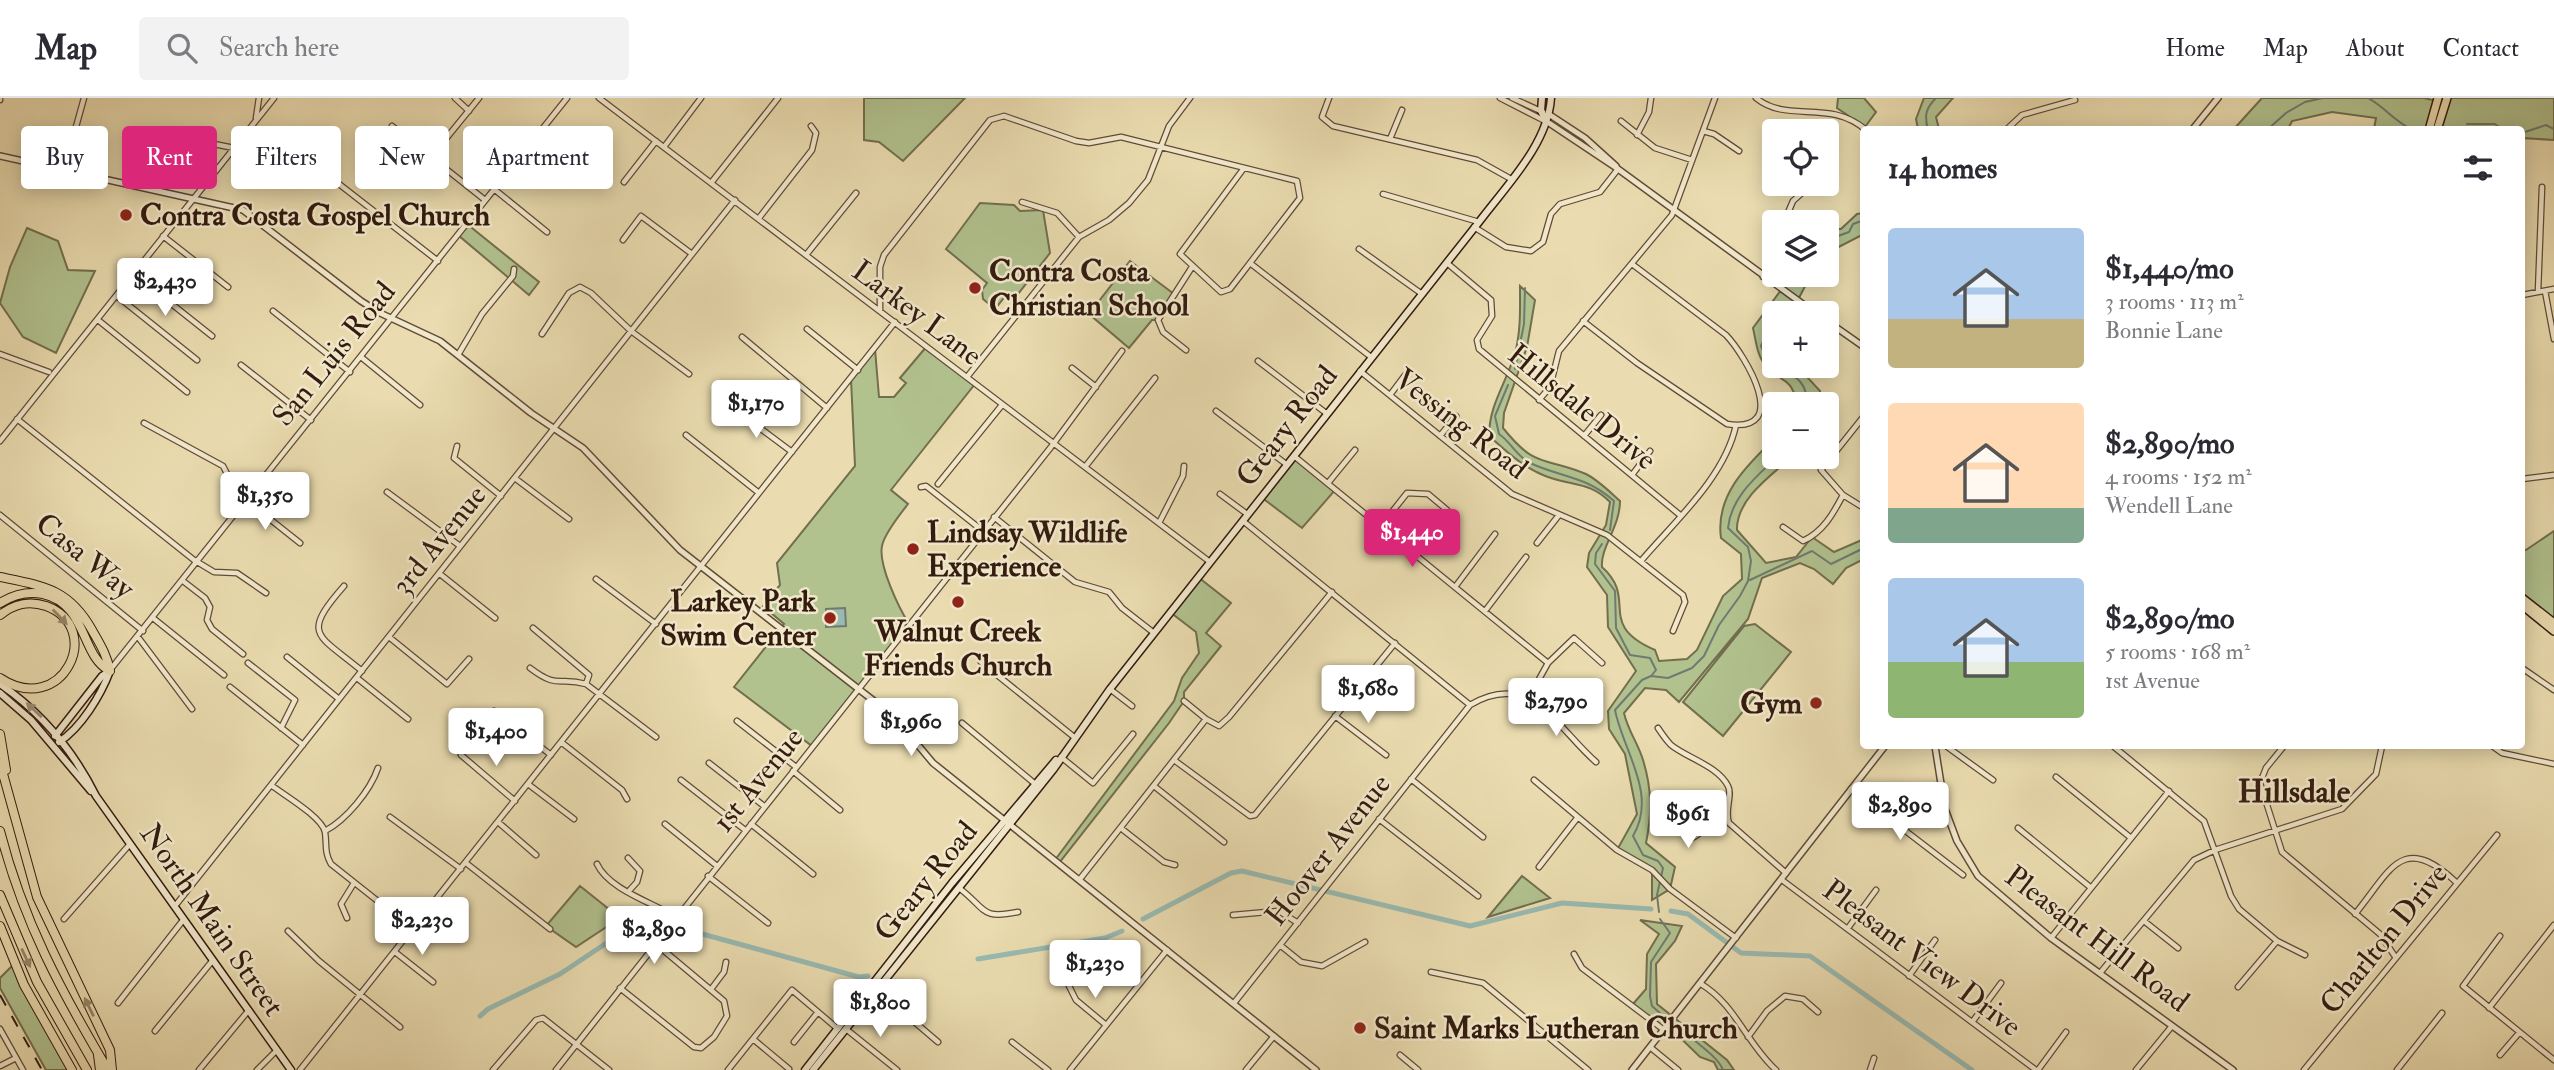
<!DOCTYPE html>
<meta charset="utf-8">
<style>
body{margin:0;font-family:"IM FELL Double Pica",serif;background:#f2f2f3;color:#2b2b33;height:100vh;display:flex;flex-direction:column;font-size:26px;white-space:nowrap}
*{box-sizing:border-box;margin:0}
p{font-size:23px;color:#7c7c81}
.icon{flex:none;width:38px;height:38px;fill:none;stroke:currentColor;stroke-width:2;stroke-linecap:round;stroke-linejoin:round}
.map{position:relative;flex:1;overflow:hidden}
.side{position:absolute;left:1860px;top:28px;width:665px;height:623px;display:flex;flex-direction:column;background:#fff;border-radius:7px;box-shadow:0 4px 18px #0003}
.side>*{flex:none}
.banner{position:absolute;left:21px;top:28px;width:665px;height:63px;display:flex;gap:14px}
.tools{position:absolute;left:1762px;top:21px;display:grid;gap:14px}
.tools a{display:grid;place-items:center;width:77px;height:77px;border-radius:7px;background:#fff;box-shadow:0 4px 18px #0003;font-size:35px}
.price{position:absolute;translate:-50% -60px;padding:0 16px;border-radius:7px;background:#fff;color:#222;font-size:23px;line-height:46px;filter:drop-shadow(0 2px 4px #0008)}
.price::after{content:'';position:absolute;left:50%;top:42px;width:21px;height:16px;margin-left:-10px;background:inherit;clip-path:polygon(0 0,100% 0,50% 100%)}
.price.current{background:#db2777;color:#fff}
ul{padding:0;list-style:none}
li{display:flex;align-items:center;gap:21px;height:175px;padding:0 28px}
li span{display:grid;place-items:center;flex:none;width:196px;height:140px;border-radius:7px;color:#555}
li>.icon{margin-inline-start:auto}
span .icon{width:84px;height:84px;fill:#fffc;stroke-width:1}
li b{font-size:30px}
h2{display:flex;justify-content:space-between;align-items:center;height:84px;padding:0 28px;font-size:30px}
.tag{padding:0 24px;border-radius:7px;background:#fff;box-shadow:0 4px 18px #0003;font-size:24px;line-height:63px}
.tag.current{background:#db2777;color:#fff}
header{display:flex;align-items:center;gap:42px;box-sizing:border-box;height:98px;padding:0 35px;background:#fff;border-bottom:2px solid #e1e1e2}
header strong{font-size:33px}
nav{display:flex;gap:38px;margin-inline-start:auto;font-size:24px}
.search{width:490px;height:63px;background:#f2f2f3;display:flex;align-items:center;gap:18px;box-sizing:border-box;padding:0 24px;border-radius:7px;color:#7c7c81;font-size:26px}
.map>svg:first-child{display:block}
.green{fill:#b1c28f;stroke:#726e4e;stroke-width:2}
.water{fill:#99bab1;stroke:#707a70;stroke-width:2}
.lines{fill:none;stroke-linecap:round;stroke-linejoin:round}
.stream{stroke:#707a70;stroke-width:2}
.canal{stroke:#99bab1;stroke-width:5}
.minor-casing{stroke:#614b36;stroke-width:7}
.tertiary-casing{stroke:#614b36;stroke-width:8}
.secondary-casing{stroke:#331b0e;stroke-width:9}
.primary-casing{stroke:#331b0e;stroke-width:10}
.motorway-casing{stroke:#331b0e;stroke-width:10}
.minor{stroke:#f1e8cc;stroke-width:4.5}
.tertiary{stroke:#f1e8cc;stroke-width:5}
.secondary{stroke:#f1e8cc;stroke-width:6}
.primary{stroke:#eadcb0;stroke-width:7}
.motorway{stroke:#eadcb0;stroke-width:8}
.rail{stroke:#331b0e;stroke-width:2;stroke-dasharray:12 12;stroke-linecap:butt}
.oneway{fill:#988567}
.oneway2{fill:#9c8c76}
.poi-dot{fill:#8f2418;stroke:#f1e8cc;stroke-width:2.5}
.labels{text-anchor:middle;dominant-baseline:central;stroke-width:5;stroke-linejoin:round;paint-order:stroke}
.poi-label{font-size:30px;font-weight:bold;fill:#331b0e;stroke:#f1e8cc;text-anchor:start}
.street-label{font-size:30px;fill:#331b0e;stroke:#f1e8cc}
.neighbourhood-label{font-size:32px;font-weight:bold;fill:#331b0e;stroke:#f1e8cc}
</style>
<header>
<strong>Map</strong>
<div class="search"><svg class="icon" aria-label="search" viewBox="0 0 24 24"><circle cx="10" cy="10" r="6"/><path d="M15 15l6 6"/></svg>Search here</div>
<nav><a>Home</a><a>Map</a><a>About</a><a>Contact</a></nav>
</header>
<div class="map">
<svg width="2554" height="972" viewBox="0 0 2554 972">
<rect width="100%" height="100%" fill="#eadcb0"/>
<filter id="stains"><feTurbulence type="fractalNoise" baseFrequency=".00286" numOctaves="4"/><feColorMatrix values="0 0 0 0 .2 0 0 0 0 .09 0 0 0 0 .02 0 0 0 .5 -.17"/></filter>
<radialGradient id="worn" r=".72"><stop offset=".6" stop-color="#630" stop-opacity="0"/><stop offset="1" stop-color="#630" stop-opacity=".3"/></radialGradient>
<path class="green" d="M864,0H965L903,63L879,44L864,42Z
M1838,0H1864L1876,14L1865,29L1837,10Z
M1924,0H1953L1936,19L1939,31H1918L1916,21Z
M2262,0H2424L2437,3L2429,31H2374L2376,20L2332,14L2292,23L2288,31L2233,32Z
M2447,0H2554V42L2522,40V32H2437Z
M980,105L1014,107L1020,113L1043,112L1050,155L1015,200L1007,196L995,211L983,201L982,192L987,185L946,151Z
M1864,115V136L1827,155V131H1841L1857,116Z
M467,126L539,184L529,197L458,137Z
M27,130L58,143L68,172L95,173L56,255L23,239L0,205L10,169Z
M1130,163L1174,196L1158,222H1152L1129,250L1089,216Z
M1789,177H1811L1791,215H1774L1772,251L1774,253V268C1801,268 1803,275 1820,293L1818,306H1798C1789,276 1783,287 1766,268C1757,258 1756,243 1753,230L1781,192Z
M1520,188L1535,202L1527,249L1504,315L1503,330C1537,372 1543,358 1586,376C1598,382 1610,394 1620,403C1620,429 1600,450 1602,469C1639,502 1595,526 1655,552L1659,563L1687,561L1697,552L1723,498L1742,481L1741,456L1721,440C1715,398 1746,368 1774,341V359H1792C1770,378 1736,402 1737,432L1766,465L1796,459L1812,439L1834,454L1864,441V461L1846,470L1833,486L1814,471L1800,465L1762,480L1748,521L1679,604L1666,592L1645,590L1624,615C1628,633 1638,645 1643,662C1652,691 1652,716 1646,745L1675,769L1670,791L1652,802V772L1617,752L1637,716L1625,656L1609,631L1608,613L1636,573L1608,529L1607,497L1587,469L1589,455L1606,427L1610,404C1591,385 1576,388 1551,380C1526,372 1508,355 1489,338C1489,306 1507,284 1515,255C1521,233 1520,210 1520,188Z
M927,248L975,286L891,392L908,406C901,415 884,436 882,448C878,467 899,510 909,526L812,648L734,589L784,526L763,508L780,487L777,465L855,368L851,281L875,251L879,299H894L906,285L900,280Z
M1293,357L1336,391L1302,430L1261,399Z
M2554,433V525L2522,500V451L2526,452Z
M1198,479L1231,505L1206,535L1221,548L1184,594V603L1169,625L1059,765L1055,762L1174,603L1182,580L1199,555L1196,534L1170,514Z
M1755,526L1791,554L1723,638L1683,604L1744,528Z
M1522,778L1550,800L1488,819Z
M580,788L620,820L576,849L546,828Z
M1640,822L1682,828L1675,843L1656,866L1657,906L1727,962L1734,972H1718L1714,964L1700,959L1668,928L1664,932L1633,906L1646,891L1647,856L1659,836Z
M14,866L72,972H46L0,890V880Z"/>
<path class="water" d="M845,510L846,528L826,529V511Z"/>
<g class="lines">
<path class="stream" d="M2368,0C2386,10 2395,24 2413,32
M2467,26H2495L2503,32
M1928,32C1924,17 1926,10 1936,0
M2267,32L2286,15L2305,4L2323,0
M2522,35L2546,27L2554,31
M1827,142L1849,134L1853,126L1864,122
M1793,186L1797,177
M1777,215L1784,207
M1774,219L1761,248L1766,259L1774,266
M1777,268C1794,278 1807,282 1807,306
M1515,271L1524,226L1525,190
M1508,287L1495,318L1499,336C1511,344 1516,358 1530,365C1563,380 1586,378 1614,403L1610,432
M1602,446L1596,455L1595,466L1615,493L1616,530L1630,557L1650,560L1656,572L1652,577
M1750,482L1812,453L1831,466L1864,450
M1659,814L1657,797L1663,770L1658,763L1643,757L1633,738C1658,696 1623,653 1615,612L1642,582L1651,578L1668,580L1692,570L1704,558L1719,527L1740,498L1748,483L1751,463L1748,449L1728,430C1731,399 1756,379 1777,359
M1660,821L1670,835L1651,864L1650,898L1652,908L1661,916
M1682,931C1694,944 1718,958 1723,972"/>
<path class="canal" d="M1671,813L1688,816L1741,855L1810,858L1972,972
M1143,821L1231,775L1242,773L1470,828L1562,805L1651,811
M684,831L859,879L868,878
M978,861L1105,840L1122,833
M480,918L488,911L560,876L638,824L647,822L663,825"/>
<g class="minor-casing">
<path id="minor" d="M455,0L469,13
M599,0L1210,464
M1329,0L1322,19L1333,28L1477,62L1511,81
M1500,0L1545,23
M1512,0L1543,14
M1756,0C1788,26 1829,0 1866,32
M0,2V0
M256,20L259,0
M1621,23L1655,50L1692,62
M392,28L485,102
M2006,32L2022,17L2075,2
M1703,33L1714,36L1739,53
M164,36L234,50
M1637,37L1649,14L1651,0
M1390,41L1402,12
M533,42L578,80
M664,49L701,0
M303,58L438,163
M431,59L479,0
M64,72L84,0
M624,84L656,43
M711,85L778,0
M494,91L547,134
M1383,96L1479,124
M1022,104L1057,115L1079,139
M759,120L812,52L816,35L811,28
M1784,124L1793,103L1803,94
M1474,129L1506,149L1531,153L1543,144L1551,116L1560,106L1600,94L1618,71
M163,138L228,189
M623,142L641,118L692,156
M1359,151L1422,196
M806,157L856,95
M1250,165L1371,259
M1447,165L1491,202L1492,218L1477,242L1479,251L1680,417
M134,176L212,238
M1763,179L1774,150
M2545,193L2554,241
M2538,194L2542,89
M2522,197L2554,191
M117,198L197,262
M273,213L350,274
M880,213V169L884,157L990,22L1004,18L1076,43L1089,45L1121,39L1297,83L1300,100L1230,191L1221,194L1180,156L1244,70
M98,222L187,294
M1583,223L1637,265L1727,326C1793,336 1745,257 1726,237L1632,166
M807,231L858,272
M542,236L569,195L580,189L591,195L631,233L689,276
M742,239L827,310
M1186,252L1163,234L1158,222L1192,169
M0,256L49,274
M458,257L482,216L513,178L514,171
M361,259L420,307
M1258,263L1326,315
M241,267L311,322
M1072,270L1096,289
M1360,273L1512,396L1607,437L1683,497L1685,504L1673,533
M967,279L1079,139L1109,122L1129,105L1148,82L1169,28L1190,0
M1390,297L1405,277
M1539,302L1550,289L1559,253L1672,117L1715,0
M733,310L792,354
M1216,313L1286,366
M1864,318L1821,372L1843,397L1864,410
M17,321L194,462L214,474L237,475L266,495
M144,325L223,368L237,395L300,445
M686,337L759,395
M1440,338L1456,318
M1584,338L1601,317
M0,343L274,0
M457,348L454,360L501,398
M1294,358L1548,565
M1085,369L1155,280
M1632,377L1650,353
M516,381L569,421
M2522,381L2554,377
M1328,385L1355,352
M938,386L1002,307
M921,389L926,388L983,433
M387,394L460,448
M1220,396L1247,416
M0,417L143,533
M994,419L1075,484L1109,494L1122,510L1154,535
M1243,423L1470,607
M1159,425L1183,378L1184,368
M1380,429L1407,395L1428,396L1447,412
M1783,429L1803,443C1823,434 1833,416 1843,397
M1537,445L1559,417
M1641,463C1675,423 1725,379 1736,327
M440,476L495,520
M596,481L656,526
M183,483L205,500L210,509L207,522L212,531L243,556
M344,488C300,538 318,536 362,573
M1455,489L1495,436
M1485,513L1526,459
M153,520L224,577
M533,530L589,577L586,586
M138,539L192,611
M389,539L447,586L469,561
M287,559L339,601
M981,564L1074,639
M248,565L295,602L281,630
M530,570C559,592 558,578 586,586L656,639
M2522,570L2554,592
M110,572L567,0
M357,580L408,621
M230,589L303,647
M1110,591L1132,608
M1528,601L1548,565L1574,540L1602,565
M494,613L551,657
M1335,618L1386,657
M1206,621L1219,628L1229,619L1332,494
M737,623L796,669
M962,625L1034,685
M1658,630C1662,636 1666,642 1671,647C1687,660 1718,668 1728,688C1733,697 1724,712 1729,725L1786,775
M561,644L622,692L627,701
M1946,648L1993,682
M2113,648L2204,723L2231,798L2239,811L2277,843L2305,857
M2284,648L2266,670L2260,685L2282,754L2380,836L2396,860
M2492,648L2502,655L2554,666
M461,657L515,703
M1061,659L1093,685L1133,636
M1174,662L1250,718L1255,717L1395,545
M709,665L764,708
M793,673L840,712
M2056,679L2131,740
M1411,681L1483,739
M681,682L745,732
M1534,682L1617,752L1652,772L1670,791L1736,840
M528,686L574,721
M271,687C284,697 322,719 325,734C327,747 324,754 331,766L413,831
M1154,688L1224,744
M1851,691L1963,777
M1653,712L1692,740C1706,734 1710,719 1725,714
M390,719L461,771
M1379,721L1478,798
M498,724L536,757
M665,726L717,768
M751,726L813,776
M2018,730L2090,789
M1122,731L1164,764L1175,767
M325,733C346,722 370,693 378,670
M466,765L550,831
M597,766C609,792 654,805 676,819
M1539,769L1578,719
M708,778L768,825
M1080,781L1206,621L1184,603
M1782,782L2036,972
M959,790C987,811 980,822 1018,814
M628,794L637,784L640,773L628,760
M175,808L735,102
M2355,816C2391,772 2402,733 2457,785
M1233,817L1279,813L1298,825
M347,820L341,806L354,785
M64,821L130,746
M2144,823L2178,850
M1848,830L1876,792
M288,833L319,863L400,929
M2500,838L2463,888L2554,962
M2051,840L2169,693
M1280,847L1301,864L1322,868L1365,844
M395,854L433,884
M1574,856L1582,870L1664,932
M1431,874L1483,885L1588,972
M2100,875L2194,762L2215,752L2342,711L2376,676L2382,648
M1909,878L1935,842
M1701,886C1735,906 1747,946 1776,972
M1069,888L1076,902L1106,927
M2238,889L2277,843
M620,890L694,949L701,950L714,939L727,918L724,903L656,846
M712,890L724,874L726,864
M877,892L938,944
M118,905L184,821
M1234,905L1470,607C1531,571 1556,629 1596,664
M2489,910L2554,827
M1973,923L2001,885
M0,931L23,972
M846,931L897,972
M155,933L213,862
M1748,939L1767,913L1785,898L1803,901L1818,914
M753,941L789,971
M794,944L818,914
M1012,944L1048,972
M1650,949L1678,972
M1400,957L1418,972
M2500,957L2519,935
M0,968L16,960
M199,972L249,912
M257,972L277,952
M300,972L895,224
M493,972L536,922L543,920L609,972
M556,972L1051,349L1122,253
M728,972L792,892L838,931
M1070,972L1167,852
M1246,972L1274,938
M1870,972L1874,960
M2038,972L2066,934
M2136,972L2172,928
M2304,972L2497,737
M2397,972L2442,915"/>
</g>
<g class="tertiary-casing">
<path id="tertiary" d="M1550,17L1585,40L1616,68
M1546,23L1618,71L1815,215
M2192,32L2218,0
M0,58L243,112L361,203L380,215L440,243L531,315L583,350L680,452L883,610L897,622L933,665L1316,972
M1827,223L1864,249
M1935,648L1945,711L1957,743L1978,778L2051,840L2233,972
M1632,972L1885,648"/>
</g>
<g class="secondary-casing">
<path id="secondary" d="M1542,0L1541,13L1546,23
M0,586C42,615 73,652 96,698L291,972
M0,595L31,622L91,693
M55,638L102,578L110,573
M59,644C81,630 101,597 110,573
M805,972L952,785L1056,662
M813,972L1053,672L1110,591L1479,124C1506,88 1548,46 1551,0"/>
</g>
<g class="primary-casing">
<path id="primary" d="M2429,32L2438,0
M2437,32L2447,0
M2522,500L2554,525
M2522,507L2554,533"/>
</g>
<g class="motorway-casing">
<path id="motorway" d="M0,479C44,488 69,491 92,532C100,546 107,557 110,573
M0,505C13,497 27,493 43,496C88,506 80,558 110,573
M0,517C14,506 28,502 46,508C106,530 62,621 0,580
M0,636L6,672
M0,665L37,799L110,952L112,972
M0,733C23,823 61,893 108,972
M0,797L37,884L87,972
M0,828L24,887L72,972
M98,957L100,972"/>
</g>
<use href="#minor" class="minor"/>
<use href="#tertiary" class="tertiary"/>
<use href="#secondary" class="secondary"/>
<use href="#primary" class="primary"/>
<use href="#motorway" class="motorway"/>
<path class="rail" d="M0,897L42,972"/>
</g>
<defs><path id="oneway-solid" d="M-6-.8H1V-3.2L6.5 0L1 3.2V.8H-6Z" transform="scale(1.75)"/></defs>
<g class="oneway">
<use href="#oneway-solid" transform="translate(60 519) rotate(46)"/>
<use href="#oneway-solid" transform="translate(26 860) rotate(65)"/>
<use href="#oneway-solid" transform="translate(89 909) rotate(-116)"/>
</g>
<use class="oneway2" href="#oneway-solid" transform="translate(34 612) rotate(-137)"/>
<g class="poi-dot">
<circle cx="126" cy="117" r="7"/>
<circle cx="975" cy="190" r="7"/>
<circle cx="913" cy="451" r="7"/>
<circle cx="958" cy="504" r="7"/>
<circle cx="830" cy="520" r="7"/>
<circle cx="1816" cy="605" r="7"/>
<circle cx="1360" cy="930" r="7"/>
</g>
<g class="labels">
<g class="poi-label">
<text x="140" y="117">Contra Costa Gospel Church</text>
<text x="989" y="173">Contra Costa<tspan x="989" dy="34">Christian School</tspan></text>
<text x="927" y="434">Lindsay Wildlife<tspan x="927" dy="34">Experience</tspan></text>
<text x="816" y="503" text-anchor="end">Larkey Park<tspan x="816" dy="34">Swim Center</tspan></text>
<text x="958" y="533" text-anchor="middle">Walnut Creek<tspan x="958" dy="34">Friends Church</tspan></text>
<text x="1802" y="605" text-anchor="end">Gym</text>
<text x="1374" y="930">Saint Marks Lutheran Church</text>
</g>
<g class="street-label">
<text transform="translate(917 215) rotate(37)">Larkey Lane</text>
<text transform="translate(334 256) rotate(-51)">San Luis Road</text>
<text transform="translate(1582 309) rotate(39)">Hillsdale Drive</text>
<text transform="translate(1461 326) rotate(38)">Vessing Road</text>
<text transform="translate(1287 328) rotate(-52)">Geary Road</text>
<text transform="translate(439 442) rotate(-51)">3rd Avenue</text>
<text transform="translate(85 458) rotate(39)">Casa Way</text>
<text transform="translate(758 682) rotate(-51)">1st Avenue</text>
<text transform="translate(1328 752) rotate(-52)">Hoover Avenue</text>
<text transform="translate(926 783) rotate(-51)">Geary Road</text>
<text transform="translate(212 822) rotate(55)">North Main Street</text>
<text transform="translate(2097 841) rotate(37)">Pleasant Hill Road</text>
<text transform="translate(2384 841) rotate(-51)">Charlton Drive</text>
<text transform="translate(1922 860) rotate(37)">Pleasant View Drive</text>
</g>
<g class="neighbourhood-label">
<text x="2294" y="694">Hillsdale</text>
</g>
</g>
<rect width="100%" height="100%" filter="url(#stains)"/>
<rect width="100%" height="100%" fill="url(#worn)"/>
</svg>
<div class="tools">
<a><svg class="icon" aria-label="locate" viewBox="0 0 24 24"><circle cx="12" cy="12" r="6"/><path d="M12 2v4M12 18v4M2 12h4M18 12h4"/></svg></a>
<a><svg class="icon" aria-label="layers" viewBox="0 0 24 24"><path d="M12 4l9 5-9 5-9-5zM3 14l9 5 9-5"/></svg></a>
<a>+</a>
<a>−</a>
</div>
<b class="price" style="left:165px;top:220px">$2,430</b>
<b class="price" style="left:756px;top:342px">$1,170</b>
<b class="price" style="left:265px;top:434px">$1,350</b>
<b class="price current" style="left:1412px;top:471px">$1,440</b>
<b class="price" style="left:1368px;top:627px">$1,680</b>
<b class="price" style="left:1556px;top:640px">$2,790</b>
<b class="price" style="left:911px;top:660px">$1,960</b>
<b class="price" style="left:496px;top:670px">$1,400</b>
<b class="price" style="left:1900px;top:744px">$2,890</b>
<b class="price" style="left:1688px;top:752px">$961</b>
<b class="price" style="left:422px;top:859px">$2,230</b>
<b class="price" style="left:654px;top:868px">$2,890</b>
<b class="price" style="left:1095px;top:902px">$1,230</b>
<b class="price" style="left:880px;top:941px">$1,800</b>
<div class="banner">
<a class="tag">Buy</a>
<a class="tag current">Rent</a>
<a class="tag">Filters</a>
<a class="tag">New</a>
<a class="tag">Apartment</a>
</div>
<section class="side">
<h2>14 homes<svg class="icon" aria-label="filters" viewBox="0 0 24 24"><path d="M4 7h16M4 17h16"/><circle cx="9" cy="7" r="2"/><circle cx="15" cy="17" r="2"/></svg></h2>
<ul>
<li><span style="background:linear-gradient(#a9c7e8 65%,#c2b280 0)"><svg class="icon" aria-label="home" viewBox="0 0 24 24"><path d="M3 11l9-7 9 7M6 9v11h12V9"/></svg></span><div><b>$1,440/mo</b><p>3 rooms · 113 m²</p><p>Bonnie Lane</p></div></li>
<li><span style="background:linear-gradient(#ffd9b3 75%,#7fa58c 0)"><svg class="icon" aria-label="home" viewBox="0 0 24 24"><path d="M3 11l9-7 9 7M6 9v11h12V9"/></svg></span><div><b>$2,890/mo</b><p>4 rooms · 152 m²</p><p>Wendell Lane</p></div></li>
<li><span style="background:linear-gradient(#a9c7e8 60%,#8fb573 0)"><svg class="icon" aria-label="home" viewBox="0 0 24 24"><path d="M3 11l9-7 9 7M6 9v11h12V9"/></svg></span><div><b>$2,890/mo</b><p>5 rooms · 168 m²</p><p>1st Avenue</p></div></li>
</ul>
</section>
</div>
